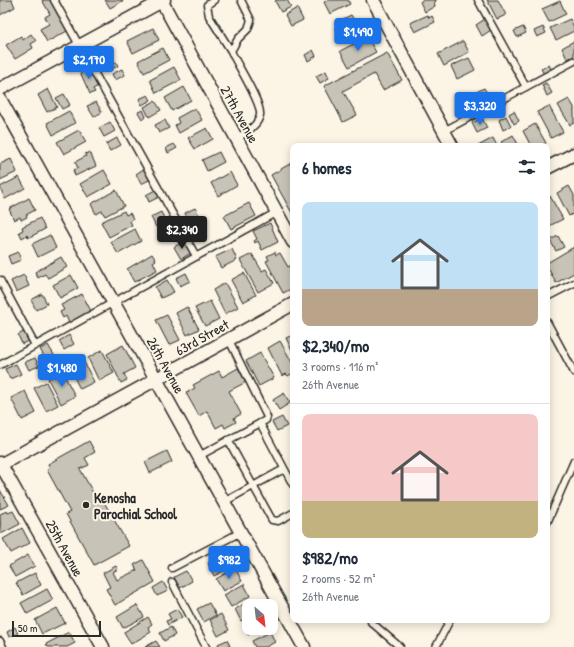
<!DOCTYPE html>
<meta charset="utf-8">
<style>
body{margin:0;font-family:"Patrick Hand",sans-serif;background:#f2f2f3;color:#1f2937;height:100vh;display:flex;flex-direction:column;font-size:15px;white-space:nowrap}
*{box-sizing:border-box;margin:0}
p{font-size:13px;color:#747a83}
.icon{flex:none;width:22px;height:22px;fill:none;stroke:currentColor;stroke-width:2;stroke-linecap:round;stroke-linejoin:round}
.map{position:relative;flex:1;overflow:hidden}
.sheet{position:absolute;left:290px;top:143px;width:260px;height:480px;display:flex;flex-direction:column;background:#fff;border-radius:8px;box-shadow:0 2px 10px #0003}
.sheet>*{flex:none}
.needle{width:26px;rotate:152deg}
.buttons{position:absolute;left:242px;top:599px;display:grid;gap:8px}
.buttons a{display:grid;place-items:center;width:36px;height:36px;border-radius:8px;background:#fff;box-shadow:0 2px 10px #0003;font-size:20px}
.scale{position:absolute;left:12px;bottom:10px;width:89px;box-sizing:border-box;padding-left:4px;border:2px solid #2b2b2b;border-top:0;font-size:11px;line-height:14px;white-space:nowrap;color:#2b2b2b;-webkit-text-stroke:3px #fcf5e5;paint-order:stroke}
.price{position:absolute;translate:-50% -34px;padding:0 9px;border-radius:4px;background:#1a73e8;color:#fff;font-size:13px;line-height:26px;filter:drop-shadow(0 1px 2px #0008)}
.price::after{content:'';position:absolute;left:50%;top:24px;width:12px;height:9px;margin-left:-6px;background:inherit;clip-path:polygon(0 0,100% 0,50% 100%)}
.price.on{background:#222;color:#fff}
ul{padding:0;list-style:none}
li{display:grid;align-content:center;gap:8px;height:212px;padding:0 12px}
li+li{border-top:1px solid #e0e1e3}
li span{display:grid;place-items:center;height:124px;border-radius:8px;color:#555}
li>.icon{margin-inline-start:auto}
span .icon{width:72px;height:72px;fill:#fffc;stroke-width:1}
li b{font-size:17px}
h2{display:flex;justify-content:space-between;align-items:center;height:48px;padding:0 12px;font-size:17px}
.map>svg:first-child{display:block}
.building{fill:#c8c3b7;stroke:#2b2b2b}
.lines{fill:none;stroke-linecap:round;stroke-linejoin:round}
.service-casing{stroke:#2b2b2b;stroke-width:9}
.minor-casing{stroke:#2b2b2b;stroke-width:15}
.service{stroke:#fcf5e5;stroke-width:6}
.minor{stroke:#fcf5e5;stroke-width:12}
.poi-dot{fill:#2b2b2b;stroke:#fcf5e5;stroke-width:1.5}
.labels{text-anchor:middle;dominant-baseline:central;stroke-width:4;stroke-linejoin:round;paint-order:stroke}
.street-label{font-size:14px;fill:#2b2b2b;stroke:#fcf5e5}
.poi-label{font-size:14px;font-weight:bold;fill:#2b2b2b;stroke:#fcf5e5;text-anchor:start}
</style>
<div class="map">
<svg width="574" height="647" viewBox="0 0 574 647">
<rect width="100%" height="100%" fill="#fcf5e5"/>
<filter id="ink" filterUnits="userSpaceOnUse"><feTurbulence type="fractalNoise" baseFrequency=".025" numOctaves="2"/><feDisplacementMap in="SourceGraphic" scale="8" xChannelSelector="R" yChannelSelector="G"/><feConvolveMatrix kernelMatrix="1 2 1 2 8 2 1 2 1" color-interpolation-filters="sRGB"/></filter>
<g filter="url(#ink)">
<path class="building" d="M0,0H12L15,7L0,15Z
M42,0H52L69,30L47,42L40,29L49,24L45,17L50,14Z
M105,0H124L110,8Z
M278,0H287L291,7L281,12L275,1Z
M328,0H348L350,4L330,14L324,2Z
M422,0H436V1L434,3L435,6L425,12L420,2Z
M487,0H498L506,15L497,19Z
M560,1L566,14L549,22L542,9Z
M297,8L303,20L291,26L285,15Z
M351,15L358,27L341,37L335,27L337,26L335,23Z
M428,15L429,18L432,16L435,22L415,32L410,23Z
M485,19L491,30L482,36L476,25Z
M570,19L574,27V31L556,40L550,28Z
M523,27L526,33L517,37L514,31Z
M543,27L546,33L537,37L534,31Z
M153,28L159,40L133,53L127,41Z
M31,34L36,41L31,44L33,48L15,59L6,45L21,36L23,40Z
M367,37L376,52L349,67L340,51Z
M463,41L469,52L444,66L438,54Z
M574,41V56L567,59L562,48Z
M163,48L169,60L144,73L138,61Z
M313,50L316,56L308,61L305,55Z
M387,53L402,80L383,90L374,74L343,91L357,115L343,122L324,86Z
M469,58L475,70L457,79L451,66Z
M116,62L118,66L109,70L107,66Z
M549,65L552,70L544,74L541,69Z
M174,67L181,80L156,93L150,80Z
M89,68L98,86L93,89L95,92L90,94L80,72Z
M122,69L125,75L115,80L112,74Z
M326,71L329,78L320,83L316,76Z
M546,83L552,93L547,96L542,85Z
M184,87L191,100L172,111L165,98Z
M484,88L491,100L470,111L463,99Z
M48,89L57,107L47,112L38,95Z
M64,94L70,105L62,109L56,98Z
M148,95L151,100L142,105L139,99Z
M569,99L574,107V123L570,125L558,105Z
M155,101L161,110L149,117L144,107Z
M96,102L102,112L94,117L87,106Z
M549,106L563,132L551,138L537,112Z
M195,108L202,120L179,133L175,125L179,123L177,118Z
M143,110L146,117L142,119L138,112Z
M69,111L75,123L53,135L47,123Z
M514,111L519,121L514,124L509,114Z
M506,116L511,126L503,130L499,120Z
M482,118L487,128L477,133L472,123Z
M165,120L169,128L159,133L155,125Z
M110,122L115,131L104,137L99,128Z
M535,124L546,143L540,146H531L523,131Z
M207,128L213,139L195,149L188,138Z
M79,130L86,142L64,154L57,142Z
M513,135L519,146H504L501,142Z
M117,138L121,145L110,151L106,144Z
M493,138L497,146H478Z
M174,144L177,148L168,153L166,148Z
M90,152L96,166L75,176L73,170L78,168L75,162L86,156L85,154Z
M219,152L224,162L207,171L202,160Z
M11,159L17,172L0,180V164Z
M293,162V215L271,175Z
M145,168L151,179L141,184L136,174Z
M104,170L112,184L88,197L80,184Z
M230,172L237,185L218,196L211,183Z
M19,177L25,188L5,199L0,187Z
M569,186L574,195V213L569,216L557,193Z
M157,189L161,196L149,202L146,195Z
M116,190L124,206L105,216L102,211L96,214L91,204Z
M550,196L563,219L549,226L547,222V198Z
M29,198L35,210L26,215L27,217L21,220L20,217L14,220L9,209Z
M249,203L256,216L231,229L224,216Z
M195,208L199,215L188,220L185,213Z
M124,211L126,215L130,213L133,219L130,221L132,225L109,237L101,222Z
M161,212L166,222L156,227L151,217Z
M40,218L45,229L28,238L27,235L22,238L19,232L23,230L22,227Z
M196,223L201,233L193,236L188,227Z
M270,223L278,242L262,250L258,241L255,243L254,241L257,239L253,231Z
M135,229L141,241L118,254L111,242Z
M50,235L56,248L38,257L32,244Z
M558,236L564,247L556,251L550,240Z
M184,241L191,253L181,259L174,247Z
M574,247V273L556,283L547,266V263Z
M232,249L237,260L221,268L215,257Z
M18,252L21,260L11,264L8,256Z
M275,252L276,255L280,253L288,267L292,265L293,268V288L283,293L266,261L269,260L267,256Z
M152,254L156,260L153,262L157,270L134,282L127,269Z
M252,254L262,271L266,269L274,283L258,292L240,260Z
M61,257L67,267L48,278L45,274L38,278L35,272Z
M186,273L190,281L180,286L176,278Z
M244,273L256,295L243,302L231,280Z
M24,275L29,286L16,292L11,281Z
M71,275L78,288L60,298L53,285Z
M167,280L174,292L161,298L155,287Z
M225,283L238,307L225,314L213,290Z
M42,294L47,304L36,310L31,300Z
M82,294L91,311L69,323L66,316L63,318L60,312L64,310L61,305Z
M210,301L219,319L205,326L195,308Z
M187,307L199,329L187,335L176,313Z
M167,315L180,340L169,345L156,320Z
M25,331L30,340L22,344L18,335Z
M69,335L74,344L64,350L59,341Z
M293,335V352L286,338Z
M280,341L293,364V373L288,376L286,374L282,376L268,348Z
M48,345L54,355L46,360L40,349Z
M123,345L135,368L124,374L127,380L121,383L107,354Z
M102,350L114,373L99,381L88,358Z
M260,353L274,378L259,386L246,361Z
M35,358L39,366L29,370L25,362Z
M83,360L94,382L80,389L69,367Z
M16,364L21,374L10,379L5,369Z
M238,368L246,382L229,391L241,414L234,418L236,422L225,428L223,424L216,428L207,411L199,416L186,393L195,388L193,385L219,371L222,377Z
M62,371L75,396L61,404L48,379Z
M46,382L58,405L46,411L34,388Z
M25,391L36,413L22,420L11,398Z
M284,393L290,403L279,410L273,400Z
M282,417L287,426L277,431L272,422Z
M89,441L95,452L85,458L89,465L80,469L96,498L100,495L129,546L94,565L66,514L70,512L47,470L50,468L48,464Z
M167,451L172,462L150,473L145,462Z
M0,490L9,505L0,509Z
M7,511L8,513L13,511L20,524L1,534L0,514Z
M22,528L30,543L11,553L3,539Z
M28,555L35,566L15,577L9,566Z
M223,555L224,558L229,555L233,563L228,565L230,568L214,576L208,563Z
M143,560L155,582L115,605L106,589L110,587L103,573L116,566L118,569L113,572L117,580L137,570L134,565Z
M235,568L242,581L223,591L216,579Z
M186,571L192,581L180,588L174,577Z
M35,573L41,585L23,595L16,583Z
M163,582L168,591L157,596L153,588Z
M244,584L250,596L231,607L224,595Z
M47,589L53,600L27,614L21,603Z
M252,600L256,606H249V617L241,621L235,609Z
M209,603L216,615L204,622L197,609Z
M137,605L144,617L123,628L117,617Z
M57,608L65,623L42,634L35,620Z
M177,609L182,617L168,625L166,621L171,619L168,614Z
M221,614L229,630L218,636L210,620Z
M148,617L152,624L148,627L151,632L131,644L124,632Z
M249,623V628H261L248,635L243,626Z
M15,627L18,633L9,637L7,632Z
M171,627L175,635L164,641L160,633Z
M69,632L75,643L67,647H48L46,644Z
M270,632L275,642L266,647H255L252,641Z
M227,640L230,646L219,647L218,644Z
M156,641L160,647H145Z"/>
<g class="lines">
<g class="service-casing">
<path id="service" d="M54,0L196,256
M214,0L207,5L209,16L231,51
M478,0L526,87
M444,131L574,61
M237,138C245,133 258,126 260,115C262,103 237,65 231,51L238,39L248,29L251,20L241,0
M0,280L35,345
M547,297L574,283
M547,322L574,372
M0,365L277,212
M260,423L293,485
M228,440L272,520L278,521L293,513
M199,456L266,420L267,417L229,340
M224,502L284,469
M547,523L574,461
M172,568L241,532
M172,582L206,647
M371,620V622L400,647
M0,641L3,647
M436,647L450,620"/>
</g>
<g class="minor-casing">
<path id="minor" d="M161,0L293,242
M373,0L452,146
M0,89L164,0
M0,99L156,379L304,647
M547,168L574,154
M0,463L103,647
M0,465L293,304"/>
</g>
<use href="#service" class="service"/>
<use href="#minor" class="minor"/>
</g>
</g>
<circle class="poi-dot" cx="86" cy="505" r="4"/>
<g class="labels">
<g class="street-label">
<text transform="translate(240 114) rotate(61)">27th Avenue</text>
<text transform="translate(202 337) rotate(-29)">63rd Street</text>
<text transform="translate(166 365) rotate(61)">26th Avenue</text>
<text transform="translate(65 548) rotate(61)">25th Avenue</text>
</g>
<g class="poi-label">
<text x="94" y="497">Kenosha<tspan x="94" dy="16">Parochial School</tspan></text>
</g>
</g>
</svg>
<div class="buttons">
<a><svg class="needle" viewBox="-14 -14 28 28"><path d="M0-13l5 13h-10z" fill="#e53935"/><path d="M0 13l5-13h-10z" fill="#747a83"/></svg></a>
</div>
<div class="scale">50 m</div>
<b class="price" style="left:358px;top:52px">$1,490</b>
<b class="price" style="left:89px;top:80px">$2,170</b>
<b class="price" style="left:480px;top:126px">$3,320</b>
<b class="price on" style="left:182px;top:250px">$2,340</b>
<b class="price" style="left:62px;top:388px">$1,480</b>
<b class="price" style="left:229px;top:580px">$982</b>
<section class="sheet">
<h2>6 homes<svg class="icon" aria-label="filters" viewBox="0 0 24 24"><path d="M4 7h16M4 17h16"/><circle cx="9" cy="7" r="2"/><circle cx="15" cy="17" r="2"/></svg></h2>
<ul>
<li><span style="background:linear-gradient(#bfe0f5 70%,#b9a48a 0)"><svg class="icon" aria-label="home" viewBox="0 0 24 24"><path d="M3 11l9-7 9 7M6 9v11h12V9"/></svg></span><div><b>$2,340/mo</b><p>3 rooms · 116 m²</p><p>26th Avenue</p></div></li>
<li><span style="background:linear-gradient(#f6c9c9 70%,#c2b280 0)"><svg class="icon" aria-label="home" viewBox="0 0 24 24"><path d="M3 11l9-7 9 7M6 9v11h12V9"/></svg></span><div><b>$982/mo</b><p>2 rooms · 52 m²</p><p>26th Avenue</p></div></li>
</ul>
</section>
</div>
